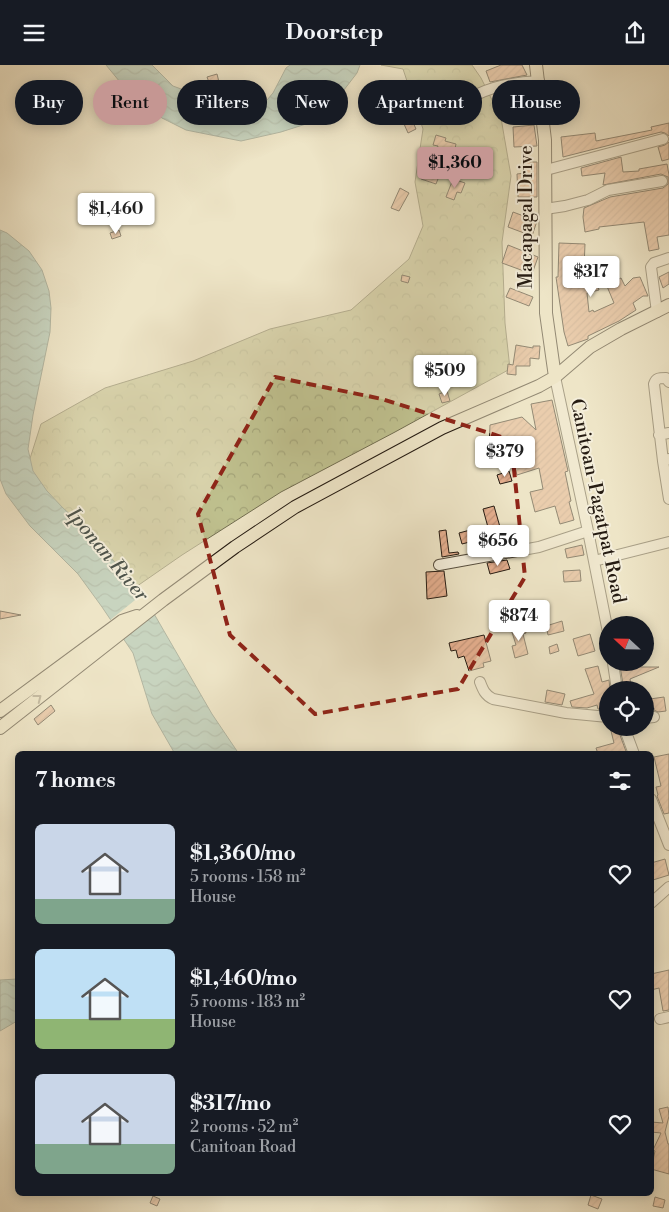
<!DOCTYPE html>
<meta charset="utf-8">
<style>
body{margin:0;font-family:"Libre Bodoni",serif;background:#242831;color:#f1f3f6;height:100vh;display:flex;flex-direction:column;font-size:19px;white-space:nowrap}
*{box-sizing:border-box;margin:0}
p{font-size:16px;color:#9ea1a6}
.icon{flex:none;width:28px;height:28px;fill:none;stroke:currentColor;stroke-width:2;stroke-linecap:round;stroke-linejoin:round}
.map{position:relative;flex:1;overflow:hidden}
.sheet{position:absolute;left:15px;top:686px;width:639px;height:445px;display:flex;flex-direction:column;background:#171b24;border-radius:8px;box-shadow:0 2px 12px #0003}
.sheet>*{flex:none}
.top-card{position:absolute;left:15px;top:15px;width:640px;height:45px;display:flex;gap:10px}
.needle{width:32px;rotate:292deg}
.controls{position:absolute;left:599px;top:551px;display:grid;gap:10px}
.controls a{display:grid;place-items:center;width:55px;height:55px;border-radius:50%;background:#171b24;box-shadow:0 2px 12px #0003;font-size:25px}
.price{position:absolute;translate:-50% -42px;padding:0 11px;border-radius:5px;background:#fff;color:#222;font-size:16px;line-height:32px;filter:drop-shadow(0 1px 2px #0008)}
.price::after{content:'';position:absolute;left:50%;top:30px;width:15px;height:11px;margin-left:-8px;background:inherit;clip-path:polygon(0 0,100% 0,50% 100%)}
.price.active{background:#c59692;color:#111}
ul{padding:0;list-style:none}
li{display:flex;align-items:center;gap:15px;height:125px;padding:0 20px}
li span{display:grid;place-items:center;flex:none;width:140px;height:100px;border-radius:8px;color:#555}
li>.icon{margin-inline-start:auto}
span .icon{width:60px;height:60px;fill:#fffc;stroke-width:1}
li b{font-size:21px}
h2{display:flex;justify-content:space-between;align-items:center;height:60px;padding:0 20px;font-size:21px}
.chip{padding:0 18px;border-radius:22px;background:#171b24;box-shadow:0 2px 12px #0003;font-size:18px;line-height:45px}
.chip.active{background:#c59692;color:#111}
header{display:flex;justify-content:space-between;align-items:center;height:65px;padding:0 20px;background:#171b24;font-size:22px;font-weight:700}
.map>svg:first-child{display:block}
.forest{fill:url(#forest-crowns);stroke:#726e51}
.water{fill:url(#water-waves);stroke:#6b7d75}
.pier{fill:#eee5c7}
.building{fill:url(#building-hatch);stroke:#251b12}
.lines{fill:none;stroke-linecap:round;stroke-linejoin:round}
.minor-casing{stroke:#574e3f;stroke-width:12}
.major-casing{stroke:#251b12;stroke-width:14}
.minor{stroke:#f4eedb;stroke-width:10}
.major{stroke:#eee5c7;stroke-width:12}
.oneway{stroke:#948a76}
.marked{fill:none;stroke:#8f2418;stroke-width:4;stroke-dasharray:10 6;stroke-linejoin:round}
.labels{text-anchor:middle;dominant-baseline:central;stroke-width:4;stroke-linejoin:round;paint-order:stroke}
.street-label{font-size:19px;fill:#251b12;stroke:#f4eedb}
.water-label{font-size:20px;font-style:italic;fill:#4e544c;stroke:#f4eedb}
</style>
<header><svg class="icon" aria-label="menu" viewBox="0 0 24 24"><path d="M4 6h16M4 12h16M4 18h16"/></svg>Doorstep<svg class="icon" aria-label="share" viewBox="0 0 24 24"><path d="M12 15V3M7 8l5-5 5 5M5 13v7h14v-7"/></svg></header>
<div class="map">
<svg width="669" height="1147" viewBox="0 0 669 1147">
<defs>
<pattern id="forest-crowns" width="20" height="18" patternUnits="userSpaceOnUse" patternTransform="scale(1.25)"><rect width="20" height="18" fill="#c0c290"/><path d="M2 6a3 3 0 1 1 6 0M12 15a3 3 0 1 1 6 0" fill="none" stroke="#a5a67b"/></pattern>
<pattern id="water-waves" width="16" height="10" patternUnits="userSpaceOnUse" patternTransform="scale(1.25)"><rect width="16" height="10" fill="#99bfb7"/><path d="M0 5q4-4 8 0t8 0" fill="none" stroke="#7d9a93"/></pattern>
<pattern id="building-hatch" width="6" height="6" patternUnits="userSpaceOnUse" patternTransform="scale(1.25)"><rect width="6" height="6" fill="#e5af8f"/><path d="M-1 1l2-2M0 6l6-6M5 7l2-2" fill="none" stroke="#c4967a"/></pattern>
</defs>
<rect width="100%" height="100%" fill="#eee5c7"/>
<filter id="stains"><feTurbulence type="fractalNoise" baseFrequency=".004" numOctaves="4"/><feColorMatrix values="0 0 0 0 .2 0 0 0 0 .09 0 0 0 0 .02 0 0 0 .5 -.17"/></filter>
<radialGradient id="worn" r=".72"><stop offset=".6" stop-color="#630" stop-opacity="0"/><stop offset="1" stop-color="#630" stop-opacity=".3"/></radialGradient>
<path class="forest" d="M381,0H472L481,13L501,53L511,111L502,177L505,258L510,304L395,367L281,427L182,490L130,526L26,406L41,359L105,323L193,296L270,264L351,245L409,194L423,161L415,117L423,64L403,4Z"/>
<path class="water" d="M106,0H152L173,21L232,43L251,44L267,35L273,28L286,3L290,0H360L357,8L337,34L309,58L281,67L241,76L186,65L162,53L134,34Z
M0,165L7,168L29,186L42,205L49,226L51,243L50,267L33,350L28,384L33,406L47,426L63,443L84,462L142,528L212,649L239,689H175L152,649L133,588L102,542L78,509L30,461L6,429L0,414Z
M17,914V956L0,966V915Z"/>
<path class="pier" d="M145,527L156,548L121,575L109,556Z"/>
<path class="building" d="M501,0H522L527,10L490,17L486,6Z
M217,9L219,17L210,20L207,12Z
M510,29L513,42L501,44L499,32Z
M532,37L533,46L520,47V38Z
M412,55L416,64L408,68L404,59Z
M669,58V71L665,68L661,67L563,92L561,72L595,68L596,76L652,65L651,62Z
M534,60L537,81L514,82L513,62Z
M436,70L446,73L445,76L456,79L453,93H455L451,103L443,101L436,119L421,114L427,100L430,102L438,81L433,80Z
M669,77V94L662,96L658,82L665,80Z
M621,92L623,107L639,106V104L667,99L669,110V170L657,172L659,184L649,186L644,157L599,162V164L585,167L583,152L584,143L610,132L663,123L668,119V112L661,109L603,120L605,108L582,111L581,103Z
M525,97H537V132H518L517,109L525,108Z
M453,114L465,118L461,128L457,127L454,135L446,132Z
M400,123L409,128L399,146L391,143Z
M513,147L537,156L532,171L508,162Z
M119,165L121,171L112,174L110,168Z
M559,178L585,179L584,203H564L566,219L595,211L599,225L587,228L589,247L593,245L594,247L614,238L606,219L621,213L625,221L633,213L640,212L648,231H643L633,238L636,245L619,256L588,271V274L568,281L564,267L556,212H558Z
M508,180L538,192L532,209L502,198Z
M669,207V219L663,223L659,212Z
M402,210L410,212L408,218L401,216Z
M510,223L533,232L529,241L506,232Z
M516,280L533,283V281H540L539,294L530,293V301H516V310L507,309L508,299L513,300Z
M458,298L462,304L453,309L450,303Z
M447,326L450,336L442,338L439,329Z
M552,335L568,406L565,407L571,436L569,437L574,455L560,459L555,441L535,447L530,427L543,424L539,403L517,410L508,378L489,383L490,360L522,352L536,365L531,339Z
M509,406L512,416L500,419L497,410Z
M494,441L500,462L502,461L506,473L492,477L483,444Z
M474,464L477,475L462,479L459,468Z
M446,465L449,488L458,487L459,489L442,492L439,466Z
M582,480L584,490L567,493L565,484Z
M507,495L510,504L490,509L487,498Z
M580,505L581,516L564,517L563,506Z
M444,506L447,531L427,534L426,507Z
M0,546L21,550L0,554Z
M562,556L564,566L548,570L546,561Z
M524,560L526,568L523,569L528,589L515,593L512,581L516,580L511,564Z
M590,569L595,586L578,591L573,574Z
M484,570L491,596L483,598L484,602L469,606L464,591L458,593L456,585L451,586L449,578Z
M557,579L559,586L550,589L549,582Z
M631,600L632,602H659L630,614L632,625H624L620,601Z
M598,601L602,617L609,615L610,625H608V645L598,644L597,640L587,643L572,642L570,636L594,629L585,604Z
M547,625L565,629L562,640L545,637Z
M664,632L666,646L658,647L654,645V643L651,645L650,634Z
M51,640L55,646L38,660L34,654Z
M610,662H617L627,689H598L596,683L614,678Z
M669,689V748L664,749L657,731L658,730L656,722L661,721L654,692Z
M665,794L669,810L653,815L651,798Z
M669,905V945L663,946L659,923L651,925V909Z
M668,1042L669,1051L665,1067L668,1079H669V1109L651,1104L655,1086L653,1085L661,1068L651,1067V1057L663,1058L659,1044Z
M591,1130L602,1134L598,1144L588,1140Z
M153,1131L160,1134L157,1141L150,1138Z
M655,1132L665,1135L663,1143L653,1141Z"/>
<g class="lines">
<g class="minor-casing">
<path id="minor" d="M478,29C497,20 517,17 539,16
M546,105L663,74
M545,144L565,141L588,135L608,125L662,116
M657,247L651,202L654,198L669,193
M555,312L588,466L608,567
M659,370L669,368
M669,394L663,396L669,434
M663,396L654,319C656,313 659,313 666,313L669,317
M594,496L669,477
M439,500L539,482L588,466
M613,598L617,625
M480,617C483,625 485,630 493,634L566,648L608,652
M645,653L654,652
M624,662L634,689
M651,734L669,780
M651,838L669,822
M660,954L669,952"/>
</g>
<g class="major-casing">
<path id="major" d="M536,0L545,75L546,248L555,312
M0,646L122,556L137,551
M0,663L163,535L235,482L295,442L442,363L539,321L555,312L590,282L621,264L669,240"/>
</g>
<use href="#minor" class="minor"/>
<use href="#major" class="major"/>
</g>
<defs><path id="oneway-chevron" d="M-2-3.5L2.5 0L-2 3.5" fill="none" stroke-width="1.6" stroke-linecap="round" stroke-linejoin="round" transform="scale(1.25)"/></defs>
<use class="oneway" href="#oneway-chevron" transform="translate(38 633) rotate(-38)"/>
<path d="M0 0H669V1147H0ZM275,312L382,334L511,375L525,512L458,624L315,649L230,570L198,449Z" fill="#eee5c7" fill-opacity=".55" fill-rule="evenodd"/>
<path class="marked" d="M275,312L382,334L511,375L525,512L458,624L315,649L230,570L198,449Z"/>
<g class="labels">
<g class="street-label">
<text transform="translate(526 152) rotate(-90)">Macapagal Drive</text>
<text transform="translate(598 436) rotate(78)">Canitoan-Pagatpat Road</text>
</g>
<g class="water-label">
<text transform="translate(107 490) rotate(50)">Iponan River</text>
</g>
</g>
<rect width="100%" height="100%" filter="url(#stains)"/>
<rect width="100%" height="100%" fill="url(#worn)"/>
</svg>
<div class="controls">
<a><svg class="needle" viewBox="-14 -14 28 28"><path d="M0-13l5 13h-10z" fill="#e53935"/><path d="M0 13l5-13h-10z" fill="#9ea1a6"/></svg></a>
<a><svg class="icon" aria-label="locate" viewBox="0 0 24 24"><circle cx="12" cy="12" r="6"/><path d="M12 2v4M12 18v4M2 12h4M18 12h4"/></svg></a>
</div>
<b class="price active" style="left:455px;top:124px">$1,360</b>
<b class="price" style="left:116px;top:170px">$1,460</b>
<b class="price" style="left:591px;top:233px">$317</b>
<b class="price" style="left:445px;top:332px">$509</b>
<b class="price" style="left:505px;top:413px">$379</b>
<b class="price" style="left:498px;top:502px">$656</b>
<b class="price" style="left:519px;top:577px">$874</b>
<div class="top-card">
<a class="chip">Buy</a>
<a class="chip active">Rent</a>
<a class="chip">Filters</a>
<a class="chip">New</a>
<a class="chip">Apartment</a>
<a class="chip">House</a>
</div>
<section class="sheet">
<h2>7 homes<svg class="icon" aria-label="filters" viewBox="0 0 24 24"><path d="M4 7h16M4 17h16"/><circle cx="9" cy="7" r="2"/><circle cx="15" cy="17" r="2"/></svg></h2>
<ul>
<li><span style="background:linear-gradient(#c9d6e8 75%,#7fa58c 0)"><svg class="icon" aria-label="home" viewBox="0 0 24 24"><path d="M3 11l9-7 9 7M6 9v11h12V9"/></svg></span><div><b>$1,360/mo</b><p>5 rooms · 158 m²</p><p>House</p></div><svg class="icon" aria-label="heart" viewBox="0 0 24 24"><path d="M12 20l-8-8c-3-5 5-10 8-4 3-6 11-1 8 4z"/></svg></li>
<li><span style="background:linear-gradient(#bfe0f5 70%,#8fb573 0)"><svg class="icon" aria-label="home" viewBox="0 0 24 24"><path d="M3 11l9-7 9 7M6 9v11h12V9"/></svg></span><div><b>$1,460/mo</b><p>5 rooms · 183 m²</p><p>House</p></div><svg class="icon" aria-label="heart" viewBox="0 0 24 24"><path d="M12 20l-8-8c-3-5 5-10 8-4 3-6 11-1 8 4z"/></svg></li>
<li><span style="background:linear-gradient(#c9d6e8 70%,#7fa58c 0)"><svg class="icon" aria-label="home" viewBox="0 0 24 24"><path d="M3 11l9-7 9 7M6 9v11h12V9"/></svg></span><div><b>$317/mo</b><p>2 rooms · 52 m²</p><p>Canitoan Road</p></div><svg class="icon" aria-label="heart" viewBox="0 0 24 24"><path d="M12 20l-8-8c-3-5 5-10 8-4 3-6 11-1 8 4z"/></svg></li>
</ul>
</section>
</div>
